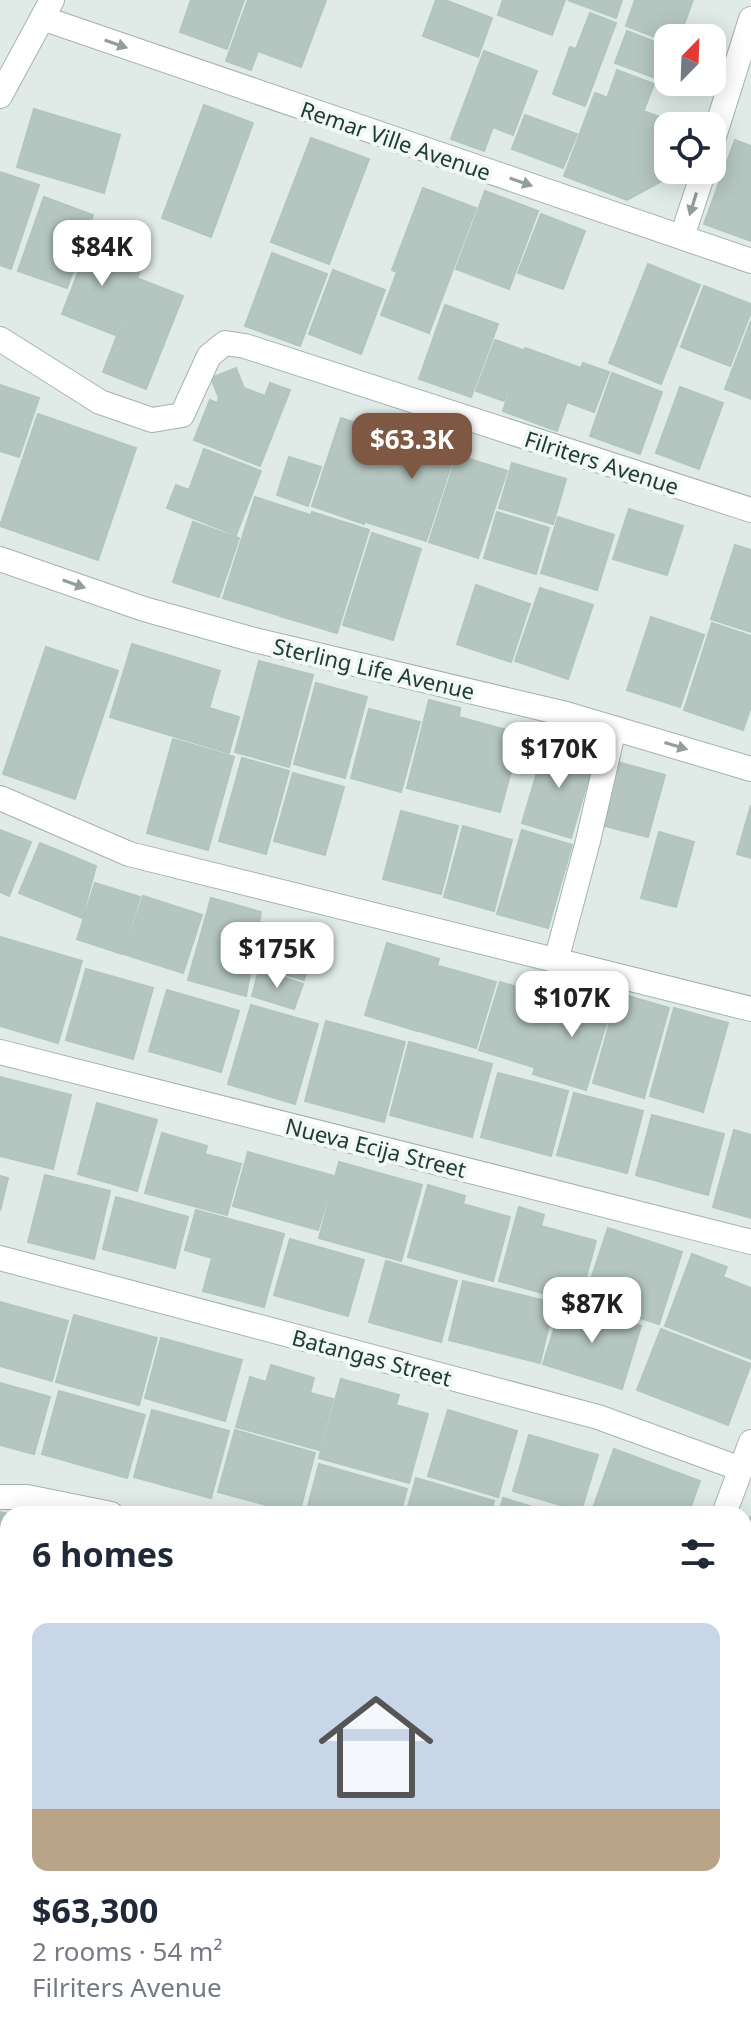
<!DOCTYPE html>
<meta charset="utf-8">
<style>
body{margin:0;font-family:"Noto Sans",sans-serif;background:#f6f6f7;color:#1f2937;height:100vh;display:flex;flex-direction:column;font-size:30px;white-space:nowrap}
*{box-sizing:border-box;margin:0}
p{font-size:26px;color:#747a83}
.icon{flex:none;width:44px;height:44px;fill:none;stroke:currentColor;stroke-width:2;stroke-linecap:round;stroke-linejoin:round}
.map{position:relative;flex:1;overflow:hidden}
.panel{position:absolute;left:0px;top:1506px;width:752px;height:538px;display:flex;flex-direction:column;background:#fff;border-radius:24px 24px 0 0;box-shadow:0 4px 20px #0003}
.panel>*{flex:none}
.needle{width:52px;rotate:23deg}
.tools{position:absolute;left:654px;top:24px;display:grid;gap:16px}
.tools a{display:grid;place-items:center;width:72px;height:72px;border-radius:16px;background:#fff;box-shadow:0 4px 20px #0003;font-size:40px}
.price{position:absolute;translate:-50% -68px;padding:0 18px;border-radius:16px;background:#fff;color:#222;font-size:26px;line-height:52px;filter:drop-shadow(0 2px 4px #0008)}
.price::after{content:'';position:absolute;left:50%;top:48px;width:24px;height:18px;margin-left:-12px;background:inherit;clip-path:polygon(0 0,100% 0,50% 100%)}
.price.on{background:#7f5844;color:#fff}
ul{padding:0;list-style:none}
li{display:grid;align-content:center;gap:16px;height:424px;padding:0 32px}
li span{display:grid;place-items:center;height:248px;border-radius:16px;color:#555}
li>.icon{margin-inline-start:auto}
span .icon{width:144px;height:144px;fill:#fffc;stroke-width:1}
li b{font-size:34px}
h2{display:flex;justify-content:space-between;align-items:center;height:96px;padding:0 32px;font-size:34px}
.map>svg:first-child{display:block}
.building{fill:#b5c6c1;stroke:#b2c5c0;stroke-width:2}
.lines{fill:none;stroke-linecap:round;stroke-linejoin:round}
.minor-casing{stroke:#a3b3b0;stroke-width:26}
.minor{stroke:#fff;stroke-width:24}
.oneway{fill:#909e9c}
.labels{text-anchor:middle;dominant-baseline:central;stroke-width:8;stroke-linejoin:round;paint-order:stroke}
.street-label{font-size:22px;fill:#203c38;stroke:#f1f8f5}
</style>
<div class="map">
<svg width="751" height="2043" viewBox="0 0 751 2043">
<rect width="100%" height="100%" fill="#e0ebe8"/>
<path class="building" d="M191,0H244L227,49L180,32Z
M248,0H326L301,67L258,51L251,70L226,61Z
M436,0H445L492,18L478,57L423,36Z
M503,0H565L552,35L498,15Z
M568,0H622L616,18Z
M635,0H693L679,38H668V42L626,26Z
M590,13L616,23L585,106L553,94L570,47L576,49Z
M627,31L668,47V82H687L685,89L615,63Z
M484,51L537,71L513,135L493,127L484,151L451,139Z
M617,70L654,84L644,110L608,96Z
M595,93L684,126H668V170H674L671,176L627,200L564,176Z
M204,105L253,123L211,237L162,218Z
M34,109L120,135L104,193L17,167Z
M525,115L577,134L563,168L512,149Z
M311,138L369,159L329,264L271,242Z
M735,140L751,146V241L704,224Z
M0,172L39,185L11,269L0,265Z
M423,188L476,208L429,333L381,315L397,272L392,270Z
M485,191L538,211L509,289L456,269Z
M44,197L93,215L67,288L18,271Z
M541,214L585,231L563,289L518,273Z
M90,242L143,263L115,335L62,314Z
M272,253L327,274L300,346L245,326Z
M648,264L700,285L661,384L609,363Z
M333,270L385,290L361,354L309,334Z
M139,279L183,296L146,389L103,372Z
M704,286L751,304V312L730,366L681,347Z
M445,305L498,324L471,397L419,379Z
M751,321V399L725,389Z
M495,340L523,350L504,401L476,391Z
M525,348L581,368L583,363L609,372L594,412L567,402L557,431L503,411Z
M236,368L244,388L265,396L270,383L290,390L260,466L194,440L210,400L217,403L219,398L211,378Z
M612,373L662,392L640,454L590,436Z
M0,385L39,398L19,457L0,451Z
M680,387L723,403L699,469L656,453Z
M38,414L136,448L98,560L0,526Z
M341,418L393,436L364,524L312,506Z
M399,421L459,441L426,541L366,522Z
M204,449L261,471L236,535L167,508L176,485L189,490Z
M457,455L507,471L478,558L429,542Z
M289,457L321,467L308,506L277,495Z
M512,463L566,479L553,524L499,508Z
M255,497L310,515L278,615L223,598Z
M629,509L683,526L667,575L613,559Z
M312,512L369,530L337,633L280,616Z
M497,512L549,528L536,574L484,558Z
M558,517L614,535L597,590L541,573Z
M193,522L239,538L219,597L173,582Z
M372,533L421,549L393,640L343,625Z
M735,545L751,550V632L711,619Z
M476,585L530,604L511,662L457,644Z
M540,588L593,605L568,679L515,661Z
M651,617L704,635L680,707L627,690Z
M712,623L751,636V706L743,730L684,710Z
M132,644L220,671L209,708L239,717L229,753L110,717Z
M46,647L118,671L75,799L3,774Z
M259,661L313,675L289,767L235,752Z
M316,683L367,697L345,778L294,764Z
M429,700L460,708L459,717L521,734L500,812L407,788Z
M369,709L420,722L401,792L351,778Z
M173,739L234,757L208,850L147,833Z
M546,742L595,756L571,838L522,823Z
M242,758L289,771L266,854L219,841Z
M614,761L665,775L648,837L597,824Z
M293,773L344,787L325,855L274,841Z
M751,805V858L737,854Z
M401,811L458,826L441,894L383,879Z
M463,826L512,840L494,911L444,897Z
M0,830L31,842L9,896L0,892Z
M522,830L572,845L548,928L497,914Z
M659,832L694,842L676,907L641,898Z
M40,843L96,866L82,918L19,893Z
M95,883L140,897L122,954L77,939Z
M143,896L202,915L183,973L124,954Z
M211,898L261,912L246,996L188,980Z
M267,924L317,939L304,980L255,965Z
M0,937L82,961L58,1043L0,1026Z
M387,943L439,959L417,1031L365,1015Z
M439,966L496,982L476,1048L419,1031Z
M86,969L153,988L133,1059L66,1040Z
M259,970L303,984L294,1009L252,996Z
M500,982L554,998L533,1067L479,1050Z
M559,988L612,1004L586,1090L533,1074Z
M167,990L239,1011L221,1072L149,1051Z
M618,993L669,1008L644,1098L593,1083Z
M251,1005L318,1024L295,1104L228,1084Z
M674,1008L728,1023L703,1112L650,1096Z
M326,1021L405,1042L384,1122L305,1101Z
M409,1042L492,1064L472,1137L390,1115Z
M498,1073L568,1091L551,1156L481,1137Z
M0,1077L71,1095L53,1169L0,1156Z
M574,1093L643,1111L627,1173L557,1155Z
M97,1103L157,1120L137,1191L78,1174Z
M652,1115L724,1134L708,1195L636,1175Z
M734,1130L751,1135V1218L713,1207Z
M162,1133L207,1146L205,1154L241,1164L227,1215L145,1193Z
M248,1152L334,1176L318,1230L233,1206Z
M339,1162L422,1185L401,1261L319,1238Z
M45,1175L110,1191L94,1259L28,1242Z
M0,1176L8,1178L0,1211Z
M428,1185L465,1196L463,1204L510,1217L493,1281L408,1257Z
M116,1197L188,1217L175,1268L103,1249Z
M519,1207L544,1215L541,1226L596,1241L579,1303L499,1281Z
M196,1210L284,1234L264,1307L203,1291L212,1258L185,1250Z
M608,1228L682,1252L659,1324L584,1300Z
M290,1239L364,1260L348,1316L274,1295Z
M692,1254L727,1267L723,1277L751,1288V1359L665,1326Z
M386,1261L457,1281L441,1342L369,1322Z
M463,1281L554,1303L540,1363L449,1340Z
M563,1301L641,1326L622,1389L543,1364Z
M0,1302L68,1321L52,1381L0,1366Z
M74,1315L157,1338L139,1405L56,1382Z
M661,1329L751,1364L728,1425L637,1390Z
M161,1338L242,1360L225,1421L145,1398Z
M271,1365L314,1378L310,1393L333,1399L319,1450L236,1427L250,1377L266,1382Z
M341,1379L399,1395L396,1405L428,1414L409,1483L319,1458Z
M0,1383L50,1397L34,1454L0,1445Z
M59,1391L145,1415L127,1478L42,1454Z
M152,1410L229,1431L211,1498L134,1477Z
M448,1410L517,1431L498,1497L428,1476Z
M235,1430L315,1453L299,1514L218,1492Z
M529,1435L598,1455L581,1511L513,1491Z
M614,1449L700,1481L688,1514H591Z
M319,1464L407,1489L400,1514H306Z
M416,1478L494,1501L490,1514H406Z
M503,1498L556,1514H499Z
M0,1512L8,1514V1581L0,1579Z
M751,1516V1574L744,1571V1561L751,1544L744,1541V1534Z
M744,1581L751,1584V1665L744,1663Z
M0,1583L8,1585V1637L0,1635Z
M4,1727L8,1728V1813L0,1811V1741Z
M744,1730L751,1733V1748L744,1765Z
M744,1807L751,1810V1891L744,1888Z
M0,1821L8,1824V1852L0,1881Z
M744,1959L751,1963V1972L744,1989Z
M751,1979V2043H744L727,2036H744V1996Z
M76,2036H137L136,2043H74Z
M148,2036H168L195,2043H146Z
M207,2036H233L231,2043H205Z
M441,2036H477L475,2043H460Z
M541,2036H627L624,2043H547L539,2040Z
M649,2036H687L704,2043H646Z"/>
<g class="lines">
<g class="minor-casing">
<path id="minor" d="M42,18L751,261
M0,96L52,0
M712,143L751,19
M682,237L704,170
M0,339L100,402L152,420L182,415L209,356L225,343L245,346L751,510
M0,559L144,609L254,640L566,714L751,769
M0,798L129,854L751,1009
M556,961L588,841L614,728
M0,1052L751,1242
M0,1258L598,1417L741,1469
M0,1497H27L111,1514
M724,1514L751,1442
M0,1693L8,1700
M744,1699L751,1702
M744,1929L751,1932
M0,1947L8,1950
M55,2036L57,2043
M320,2036L342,2043
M520,2043L523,2036"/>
</g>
<use href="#minor" class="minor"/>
</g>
<defs><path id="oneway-solid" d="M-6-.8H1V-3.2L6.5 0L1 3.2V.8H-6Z" transform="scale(2)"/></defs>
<g class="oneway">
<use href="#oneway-solid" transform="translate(116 44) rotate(19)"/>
<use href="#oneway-solid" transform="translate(521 182) rotate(19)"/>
<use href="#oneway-solid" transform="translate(693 204) rotate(107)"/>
<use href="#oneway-solid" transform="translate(74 584) rotate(19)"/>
<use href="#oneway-solid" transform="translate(676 746) rotate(17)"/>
</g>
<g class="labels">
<g class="street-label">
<text transform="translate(396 140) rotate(19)">Remar Ville Avenue</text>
<text transform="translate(602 462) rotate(18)">Filriters Avenue</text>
<text transform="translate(374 668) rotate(13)">Sterling Life Avenue</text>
<text transform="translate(376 1147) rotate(14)">Nueva Ecija Street</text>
<text transform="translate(372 1357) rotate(15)">Batangas Street</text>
</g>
</g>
</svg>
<div class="tools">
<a><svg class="needle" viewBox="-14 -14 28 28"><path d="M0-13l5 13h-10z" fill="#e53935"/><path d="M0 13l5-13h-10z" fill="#747a83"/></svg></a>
<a><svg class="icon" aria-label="locate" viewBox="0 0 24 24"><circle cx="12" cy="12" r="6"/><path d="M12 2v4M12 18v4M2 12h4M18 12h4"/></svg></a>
</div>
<b class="price" style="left:102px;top:288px">$84K</b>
<b class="price on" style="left:412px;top:481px">$63.3K</b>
<b class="price" style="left:559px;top:790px">$170K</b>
<b class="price" style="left:277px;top:990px">$175K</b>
<b class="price" style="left:572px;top:1039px">$107K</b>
<b class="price" style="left:592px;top:1345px">$87K</b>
<section class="panel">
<h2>6 homes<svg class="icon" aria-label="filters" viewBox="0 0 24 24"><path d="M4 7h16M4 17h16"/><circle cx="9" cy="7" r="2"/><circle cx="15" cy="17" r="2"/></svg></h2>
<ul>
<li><span style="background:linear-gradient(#c9d6e8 75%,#b9a48a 0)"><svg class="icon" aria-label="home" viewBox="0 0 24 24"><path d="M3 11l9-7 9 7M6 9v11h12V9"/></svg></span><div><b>$63,300</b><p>2 rooms · 54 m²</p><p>Filriters Avenue</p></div></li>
</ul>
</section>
</div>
